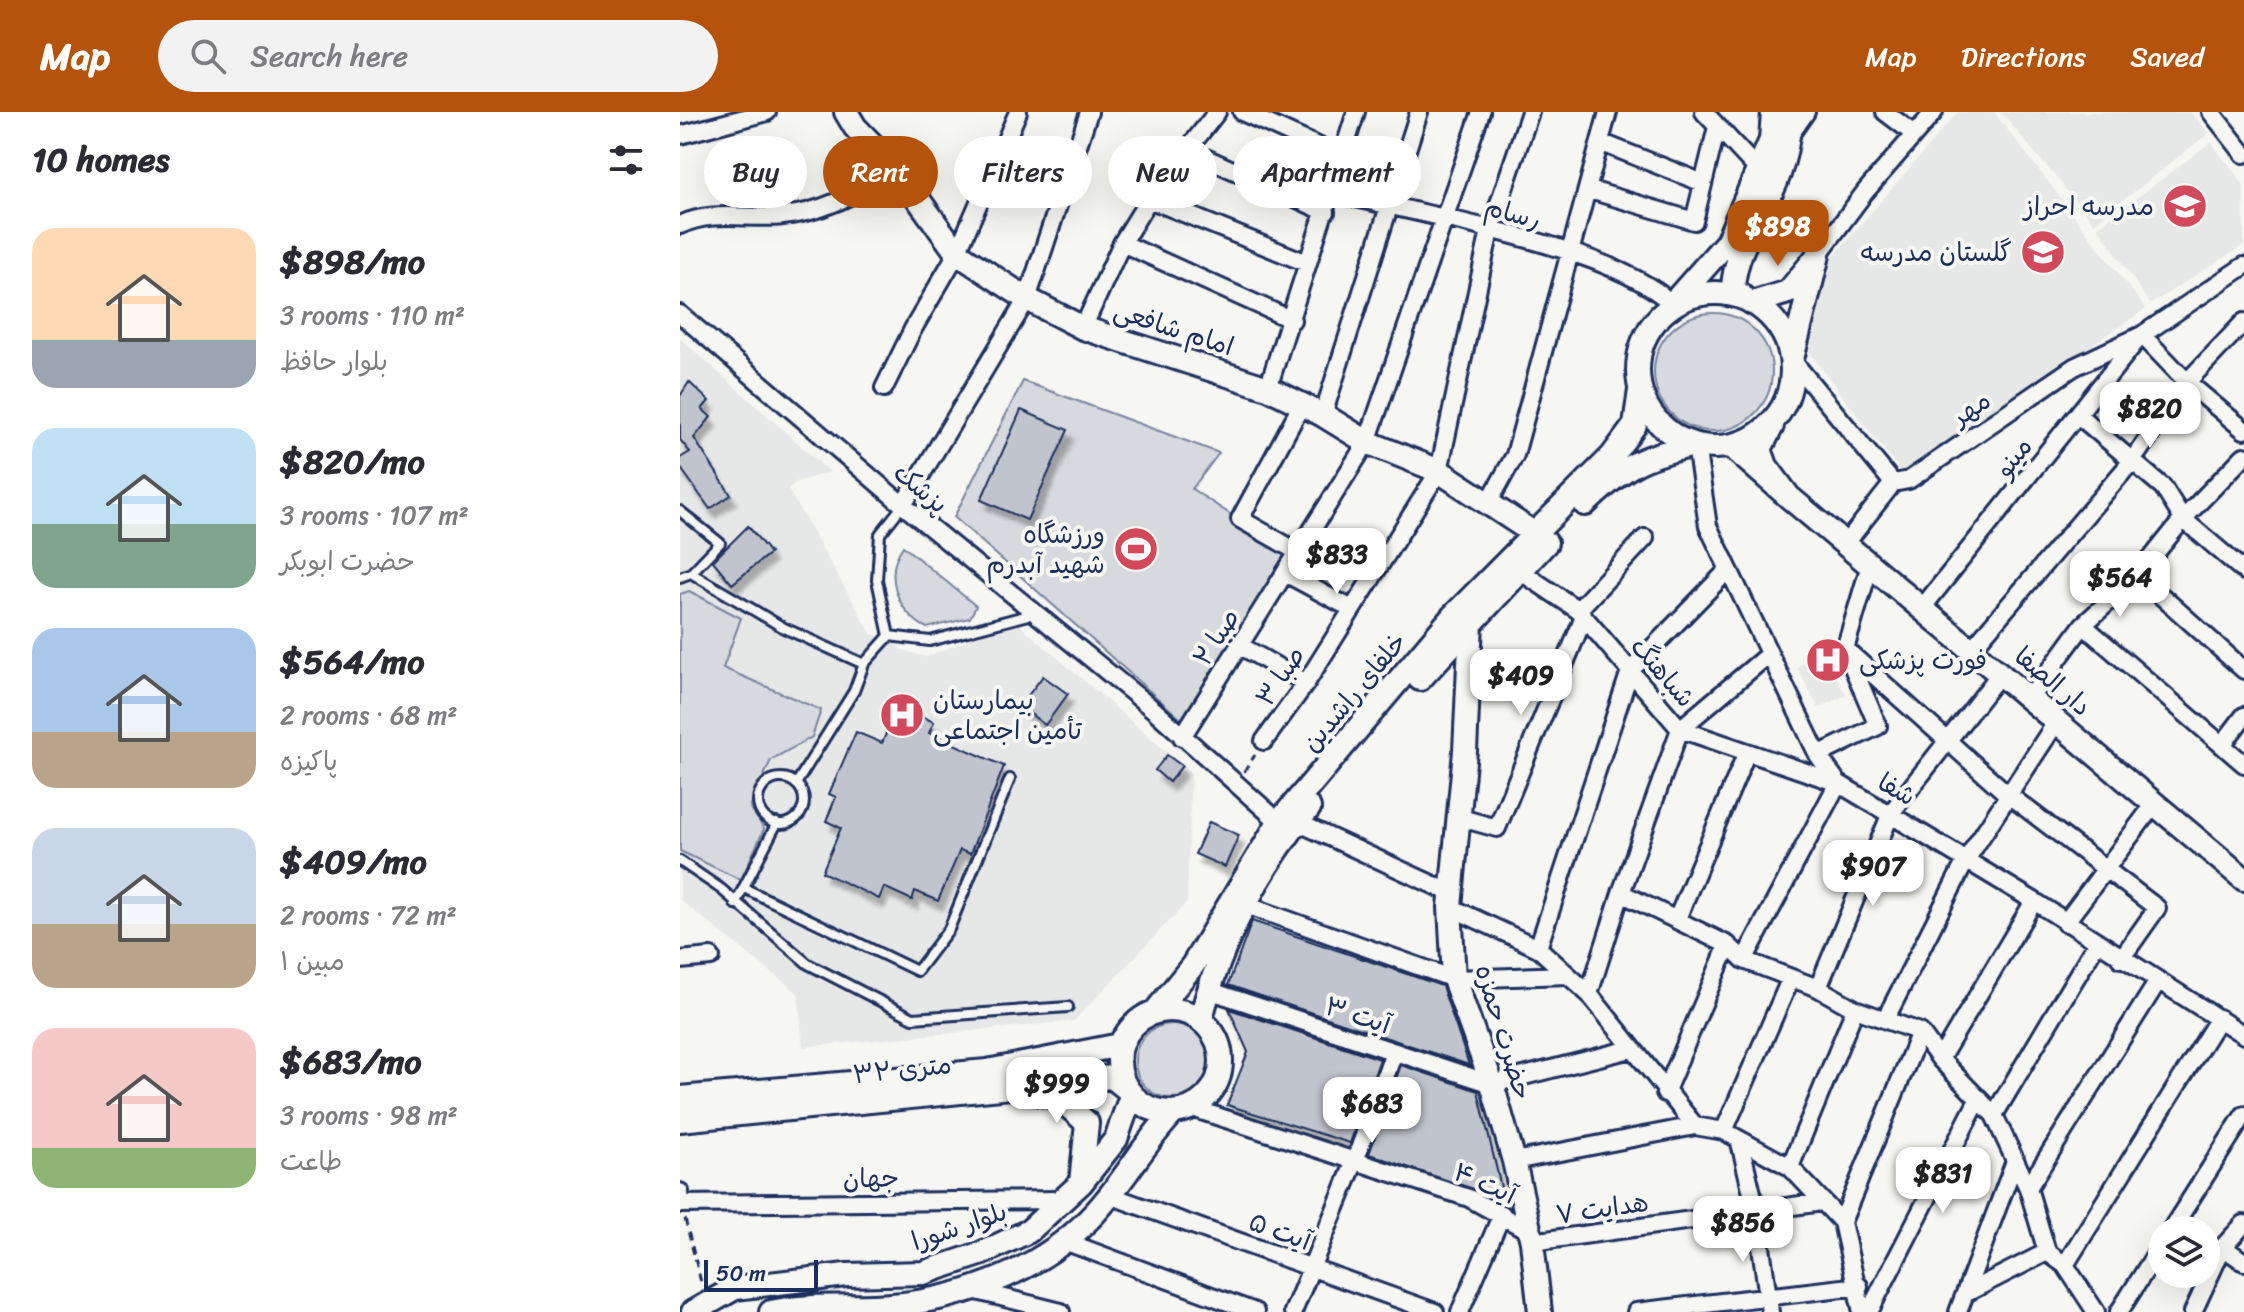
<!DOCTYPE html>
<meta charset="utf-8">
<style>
body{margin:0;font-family:Sriracha,"Playpen Sans Arabic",sans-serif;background:#f2f2f3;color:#2b2b33;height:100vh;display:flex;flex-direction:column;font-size:30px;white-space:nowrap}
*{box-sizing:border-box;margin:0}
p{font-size:26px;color:#7c7c81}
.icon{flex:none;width:44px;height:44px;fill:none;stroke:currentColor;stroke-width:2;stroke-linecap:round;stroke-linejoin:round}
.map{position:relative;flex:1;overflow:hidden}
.side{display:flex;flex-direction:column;background:#fff;width:680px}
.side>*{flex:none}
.hud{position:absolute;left:24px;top:24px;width:760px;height:72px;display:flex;gap:16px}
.buttons{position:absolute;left:1468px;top:1104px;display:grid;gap:16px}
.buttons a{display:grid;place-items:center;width:72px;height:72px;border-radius:50%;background:#fff;box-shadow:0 8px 32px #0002;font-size:40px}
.scale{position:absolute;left:24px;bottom:20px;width:114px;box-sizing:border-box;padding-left:8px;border:4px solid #1b2f5e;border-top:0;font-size:22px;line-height:28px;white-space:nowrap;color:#1b2f5e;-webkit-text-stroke:6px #f6f6f2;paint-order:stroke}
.price{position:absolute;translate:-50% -68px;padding:0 18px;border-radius:16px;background:#fff;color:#222;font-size:26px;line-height:52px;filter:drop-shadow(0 2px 4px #0008)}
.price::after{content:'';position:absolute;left:50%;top:48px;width:24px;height:18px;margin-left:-12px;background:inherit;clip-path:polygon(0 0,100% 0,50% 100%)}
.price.on{background:#b45309;color:#fff}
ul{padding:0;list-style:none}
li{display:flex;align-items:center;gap:24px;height:200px;padding:0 32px}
li span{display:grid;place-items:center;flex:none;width:224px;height:160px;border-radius:24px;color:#555}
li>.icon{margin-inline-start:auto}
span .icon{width:96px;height:96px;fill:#fffc;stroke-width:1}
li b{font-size:34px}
h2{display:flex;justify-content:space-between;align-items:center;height:96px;padding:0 32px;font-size:34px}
.chip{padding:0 28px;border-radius:36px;background:#fff;box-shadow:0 8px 32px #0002;font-size:28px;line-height:72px}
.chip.on{background:#b45309;color:#fff}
header{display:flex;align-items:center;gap:48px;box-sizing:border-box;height:112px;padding:0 40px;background:#b45309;color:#fff}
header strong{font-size:38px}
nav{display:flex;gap:44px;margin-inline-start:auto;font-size:28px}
.search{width:560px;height:72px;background:#f2f2f3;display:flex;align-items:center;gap:20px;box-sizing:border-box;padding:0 28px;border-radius:44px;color:#7c7c81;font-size:30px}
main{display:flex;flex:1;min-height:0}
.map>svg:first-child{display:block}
.built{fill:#e6e7e7}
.green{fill:#d6d9dd;stroke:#78849e;stroke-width:2}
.building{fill:#c0c4cd;stroke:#1b2f5e;stroke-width:2;filter:url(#shadow)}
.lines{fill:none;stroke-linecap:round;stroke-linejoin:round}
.lane-casing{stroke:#1b2f5e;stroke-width:14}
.street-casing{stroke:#1b2f5e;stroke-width:22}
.secondary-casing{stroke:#1b2f5e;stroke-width:28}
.path{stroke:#1b2f5e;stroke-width:3;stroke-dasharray:8 6;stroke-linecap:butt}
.lane{stroke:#f6f6f2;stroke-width:8}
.street{stroke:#f6f6f2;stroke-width:16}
.secondary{stroke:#f6f6f2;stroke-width:22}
.labels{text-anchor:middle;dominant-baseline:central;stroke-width:8;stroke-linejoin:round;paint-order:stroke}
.poi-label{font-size:26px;fill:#1b2f5e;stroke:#f6f6f2;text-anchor:end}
.street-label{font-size:26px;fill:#1b2f5e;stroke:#f6f6f2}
</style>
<header>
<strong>Map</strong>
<div class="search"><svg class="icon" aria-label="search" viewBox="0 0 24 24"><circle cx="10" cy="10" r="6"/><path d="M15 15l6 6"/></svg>Search here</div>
<nav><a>Map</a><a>Directions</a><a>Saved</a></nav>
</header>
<main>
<section class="side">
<h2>10 homes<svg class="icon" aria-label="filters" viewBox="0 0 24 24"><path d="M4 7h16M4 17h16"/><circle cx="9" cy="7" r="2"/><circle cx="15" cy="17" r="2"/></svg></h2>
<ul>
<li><span style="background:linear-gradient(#ffd9b3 70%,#9aa5b1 0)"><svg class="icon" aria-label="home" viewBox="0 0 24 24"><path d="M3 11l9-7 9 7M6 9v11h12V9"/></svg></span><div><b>$898/mo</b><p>3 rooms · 110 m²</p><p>بلوار حافظ</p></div></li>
<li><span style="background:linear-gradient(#bfe0f5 60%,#7fa58c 0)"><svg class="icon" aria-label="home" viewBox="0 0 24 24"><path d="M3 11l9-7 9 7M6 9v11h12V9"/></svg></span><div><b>$820/mo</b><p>3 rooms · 107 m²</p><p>حضرت ابوبکر</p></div></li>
<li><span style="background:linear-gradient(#a9c7e8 65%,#b9a48a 0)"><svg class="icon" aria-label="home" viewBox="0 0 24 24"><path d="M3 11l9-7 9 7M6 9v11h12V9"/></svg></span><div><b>$564/mo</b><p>2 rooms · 68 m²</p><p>پاکیزه</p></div></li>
<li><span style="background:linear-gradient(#c9d6e8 60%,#b9a48a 0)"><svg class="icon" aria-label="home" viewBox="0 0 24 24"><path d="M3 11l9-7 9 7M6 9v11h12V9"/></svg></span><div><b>$409/mo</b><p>2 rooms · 72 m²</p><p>مبین ۱</p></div></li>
<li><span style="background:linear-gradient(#f6c9c9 75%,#8fb573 0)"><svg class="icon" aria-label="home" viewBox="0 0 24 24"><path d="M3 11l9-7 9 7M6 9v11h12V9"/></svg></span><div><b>$683/mo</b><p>3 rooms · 98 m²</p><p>طاعت</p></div></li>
</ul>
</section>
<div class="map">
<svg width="1564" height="1200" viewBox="0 0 1564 1200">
<defs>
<filter id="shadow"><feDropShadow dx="5" dy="9" stdDeviation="2" flood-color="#0004"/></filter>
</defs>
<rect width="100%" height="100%" fill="#f6f6f2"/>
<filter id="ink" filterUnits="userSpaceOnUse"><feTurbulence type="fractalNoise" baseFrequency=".0125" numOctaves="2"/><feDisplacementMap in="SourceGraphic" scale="16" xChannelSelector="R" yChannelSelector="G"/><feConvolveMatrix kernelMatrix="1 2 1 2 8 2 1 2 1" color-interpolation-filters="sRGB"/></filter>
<g filter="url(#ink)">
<path class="built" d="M1278,0H1314L1466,197L1221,360L1129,240L1152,146Z
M1321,0H1510L1529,21L1414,111Z
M1531,30L1564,73V133L1470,192L1418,115Z
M0,226L150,360L116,370L108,377L192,523L209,524L220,537L246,545L335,509L511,661L507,790L394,909L123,935L118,881L0,788Z
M1142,538L1166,583L1139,596L1117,555Z"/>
<path class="green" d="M974 260a59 59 0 1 1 118 0a59 59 0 1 1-118 0Z
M343,269L539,341L512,377L609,441L501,607L274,405Z
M223,434L296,494L290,506L247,516C217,501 203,462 223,434Z
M9,479L61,506L43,556L141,598L132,625L91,648L70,695L84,717L61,768L0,739V482Z
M455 949a37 37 0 1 1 74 0a37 37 0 1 1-74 0Z"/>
<path class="building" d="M9,270L29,289L22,297L31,305L14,326L51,383L30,397L0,355V346L10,340L0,328V284Z
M341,298L388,318L347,408L301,388Z
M68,414L90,441L52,472L33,449Z
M363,564L388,582L365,613L340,594Z
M218,594L254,610L249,621L324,654L290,742L280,738L258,789L235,779L232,788L204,775L199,787L142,760L161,716L146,709L156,685L149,682L176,620L202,631Z
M487,643L502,654L489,670L475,658Z
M529,710L559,723L545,755L515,742Z
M572,809L762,874L789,953L548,873Z
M549,897L700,947L670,1031L547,993L568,940Z
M721,953L798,979L824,1088L689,1042Z"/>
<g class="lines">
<g class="lane-casing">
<path id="lane" d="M223,393L200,422L197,468L209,524L250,529L356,501
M0,399L40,431L11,461
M0,465L11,461L104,516L184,552L209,524
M78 689a23 23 0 1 1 46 0a23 23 0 1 1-46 0Z
M116,672L174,579L184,552
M0,749L41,777L128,852L233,906L388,895
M66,777L237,859L269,817L330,667
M55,792L97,711"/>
</g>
<g class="street-casing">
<path id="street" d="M562,0L662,45
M1024,0L1079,59
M1205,0L1234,22
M1531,0L1564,42
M0,23L87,0
M1110,23L1126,0
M920,30L1023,71
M508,38L646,100
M910,78L1014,109L1037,15
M652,80C739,103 931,133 992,192
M469,87L627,151
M0,113C34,97 68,108 103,104C147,100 181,78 217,58
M442,131L612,208
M1138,143L1185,80L1254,0
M0,202L223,393L474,598L599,710
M403,216L442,131L469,87L537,0
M1462,223L1507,270L1564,318
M1112,248L1213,371
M204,276L233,217L277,141L338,0
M588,276L676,0
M643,303L739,0
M1398,303L1483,375L1503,407L1564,459
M1016,333L1028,414L1138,643L1158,671L1354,789L1564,923
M809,390L835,343L928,0
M223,393L347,187L409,0
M1166,431L1213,371L1229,368L1394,255L1462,223L1564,154
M618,440L560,407L621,294
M840,459L898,498L1000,617L1158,671L1064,848
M607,462L672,497
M1458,463L1564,558
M1242,496L1458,227
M898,498L965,426
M1403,513L1564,652
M559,533L626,571
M1165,537L1326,681L1477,796L1441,847
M1290,539L1452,349L1507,270L1564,210
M1349,587L1403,513L1458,463L1503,407L1564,344
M502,625L687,330L801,0
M584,629L626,571L759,359L810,118L850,0
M1542,633L1564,604
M1138,643L1198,614L1165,537L1190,453
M777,705L817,716L904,505
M617,710L771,781
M941,781L1048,833L1064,848L1138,876L1175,897L1240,920L1260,947L1314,1003L1348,1076L1367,1140L1385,1153L1416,1200
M566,793L774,867L888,863
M770,795L858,836L909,882L1015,1014L1044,1019L1110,1055L1162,1110L1182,1200
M997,807L1067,640
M1385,811L1475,691
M858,836L950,559L1047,459
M0,848L31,845
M1138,876L1211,701L1320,562
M528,878L812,972L951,937
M909,882L941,781L1000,617L1089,542
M1206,906L1286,748L1377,609
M1260,947L1354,789
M985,981L1048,833
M512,996L789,1086L849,1119
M1314,1003L1416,832
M1044,1019L1110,868
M1060,1031L1076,1098L1090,1200
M834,1049L1015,1014
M1110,1055L1175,897
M1348,1076L1478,869
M0,1080L1,1092L381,1088
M429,1083L755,1200
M1162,1110L1240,920
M1491,1118L1564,1003
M384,1129L575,1200
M852,1130L1142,1090
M1543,1135L1564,1150
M1385,1153L1539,906
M289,1177L381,1200
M1286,1181L1367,1140
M613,1200L675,1049L714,940
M780,1200L822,1102
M956,1200L1179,1174
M1189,1200L1299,986
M1278,1200L1335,1049
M1439,1200L1482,1132
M1513,1200L1543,1135L1564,1112"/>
</g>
<g class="secondary-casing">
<path id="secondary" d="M166,0L175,15L217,58L277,141L347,187L403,216L588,276L643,303L687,330L759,359L855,422
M958 258a77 77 0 1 1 154 0a77 77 0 1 1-154 0Z
M1065,187L1053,176C1055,139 1076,112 1092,79C1104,54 1109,27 1110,0
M994,190L1047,130L1091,28L1093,0
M1072,191L1108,180L1135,147
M1112,247L1138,143
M1051,334L1109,385L1086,354L1080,337L1092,314
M1109,385L1564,767
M905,392C945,354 960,344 1016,333
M791,510L785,639L770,795L774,867L812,972L834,1049L852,1130L860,1200
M740,567L866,431
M439 949a51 51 0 1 1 102 0a51 51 0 1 1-102 0Z
M476,899L513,853L599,710L773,504L932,344L955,313L960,278
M521,907C539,833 580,754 629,696
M349,979L379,986L407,1011L401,1071
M0,986L307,959L440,933L443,927
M0,1008L432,965L446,976
M13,1200L55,1176L166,1163L243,1161L300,1142L349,1119L401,1071L436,1027L451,984
M91,1200C127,1193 159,1195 194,1194C270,1192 357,1162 410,1106C442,1074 462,1033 493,1001"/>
</g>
<path class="path" d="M564,660L575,643
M5,1107L22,1174"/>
<use href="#lane" class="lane"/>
<use href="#street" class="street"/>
<use href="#secondary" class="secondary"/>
</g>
</g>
<defs>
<g id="school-disc" transform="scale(2.3)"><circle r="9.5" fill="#d1495b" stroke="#f6f6f2"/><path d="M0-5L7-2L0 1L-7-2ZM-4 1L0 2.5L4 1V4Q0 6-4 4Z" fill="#fff"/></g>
<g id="stadium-disc" transform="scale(2.3)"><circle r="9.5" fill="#d1495b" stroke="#f6f6f2"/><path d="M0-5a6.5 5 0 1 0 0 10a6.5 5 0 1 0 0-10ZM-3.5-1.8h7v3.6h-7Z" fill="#fff"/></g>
<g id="hospital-disc" transform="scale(2.3)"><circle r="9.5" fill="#d1495b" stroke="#f6f6f2"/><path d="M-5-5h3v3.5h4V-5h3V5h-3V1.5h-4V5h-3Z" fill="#fff"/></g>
</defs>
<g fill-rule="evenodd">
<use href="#school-disc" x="1505" y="94"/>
<use href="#school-disc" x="1363" y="140"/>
<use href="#stadium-disc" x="456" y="437"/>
<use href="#hospital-disc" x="1148" y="548"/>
<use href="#hospital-disc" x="222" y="603"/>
</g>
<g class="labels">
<g class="poi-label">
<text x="1474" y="94">مدرسه احراز</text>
<text x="1332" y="140">گلستان مدرسه</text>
<text x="425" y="422">ورزشگاه<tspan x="425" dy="30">شهید آبدرم</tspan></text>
<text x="1179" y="548" text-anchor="start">فورت پزشکی</text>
<text x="253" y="588" text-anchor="start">بیمارستان<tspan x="253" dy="30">تأمین اجتماعی</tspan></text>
</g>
<g class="street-label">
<text transform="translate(833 101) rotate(15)">رسام</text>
<text transform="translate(494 216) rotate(18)">امام شافعی</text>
<text transform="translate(1291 296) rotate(-34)">مهر</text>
<text transform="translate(1333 345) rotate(-51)">مینو</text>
<text transform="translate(241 376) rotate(40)">پزشک</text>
<text transform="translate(536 525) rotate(-57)">صبا ۲</text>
<text transform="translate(983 560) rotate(49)">شباهنگ</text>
<text transform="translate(600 564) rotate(-56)">صبا ۳</text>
<text transform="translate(1373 569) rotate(40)">دار الصفا</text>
<text transform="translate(674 580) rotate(-50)">خلفای راشدین</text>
<text transform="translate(1217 677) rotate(30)">شفا</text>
<text transform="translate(678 903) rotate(18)">آیت ۳</text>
<text transform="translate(824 920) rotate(73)">حضرت حمزه</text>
<text transform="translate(222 957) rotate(-6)">۳۲ متری</text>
<text transform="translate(191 1066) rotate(-1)">جهان</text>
<text transform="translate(805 1071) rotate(24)">آیت ۴</text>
<text transform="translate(922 1096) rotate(-8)">هدایت ۷</text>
<text transform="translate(279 1114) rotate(-19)">بلوار شورا</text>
<text transform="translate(600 1119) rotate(20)">آیت ۵</text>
</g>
</g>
</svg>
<div class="buttons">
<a><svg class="icon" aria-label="layers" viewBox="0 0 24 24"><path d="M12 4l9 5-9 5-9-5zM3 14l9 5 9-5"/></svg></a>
</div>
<div class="scale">50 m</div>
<b class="price on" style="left:1098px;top:156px">$898</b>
<b class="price" style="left:1470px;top:338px">$820</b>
<b class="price" style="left:657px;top:484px">$833</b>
<b class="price" style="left:1440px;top:507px">$564</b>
<b class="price" style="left:841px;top:605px">$409</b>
<b class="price" style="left:1193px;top:796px">$907</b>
<b class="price" style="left:377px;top:1013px">$999</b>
<b class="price" style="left:692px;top:1033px">$683</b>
<b class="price" style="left:1263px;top:1103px">$831</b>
<b class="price" style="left:1063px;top:1152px">$856</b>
<div class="hud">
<a class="chip">Buy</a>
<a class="chip on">Rent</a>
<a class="chip">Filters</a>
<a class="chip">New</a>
<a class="chip">Apartment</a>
</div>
</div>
</main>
